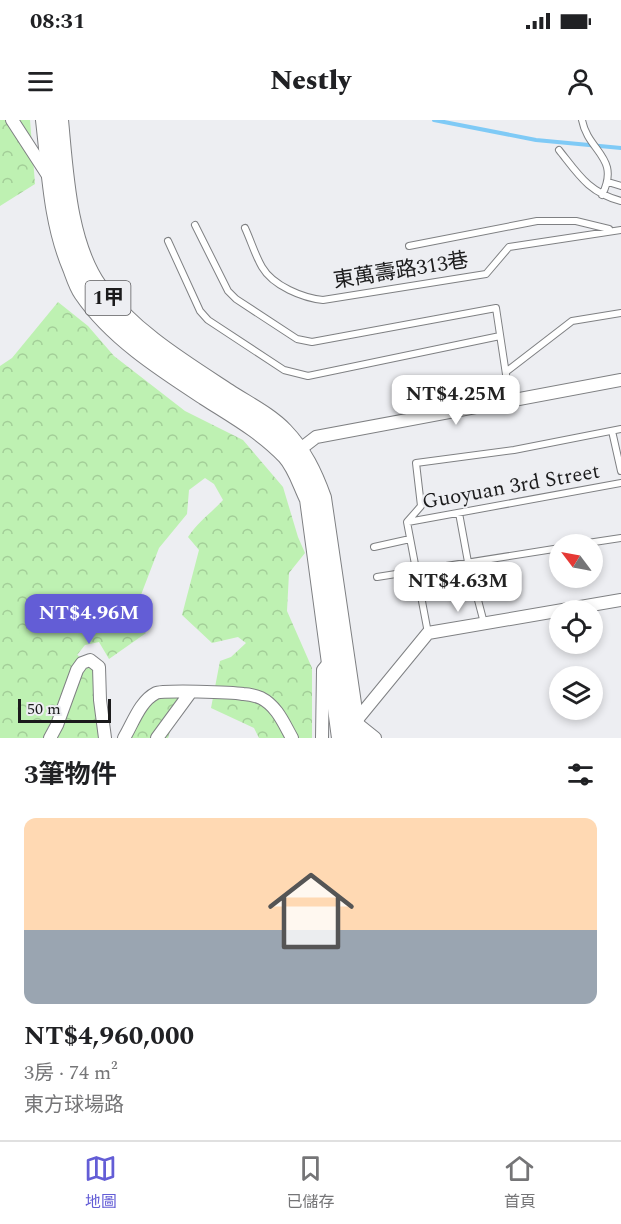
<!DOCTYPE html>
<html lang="zh-TW">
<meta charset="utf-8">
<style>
body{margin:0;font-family:Spectral,"Noto Sans TC",serif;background:#f2f2f2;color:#202124;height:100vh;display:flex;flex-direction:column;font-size:22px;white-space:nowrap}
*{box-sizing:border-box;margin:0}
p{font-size:20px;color:#757577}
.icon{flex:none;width:33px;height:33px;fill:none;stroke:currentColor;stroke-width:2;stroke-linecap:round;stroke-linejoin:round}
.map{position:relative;height:618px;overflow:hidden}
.side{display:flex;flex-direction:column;background:#fff;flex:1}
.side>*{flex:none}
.needle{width:39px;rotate:302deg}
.controls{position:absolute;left:549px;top:414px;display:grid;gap:12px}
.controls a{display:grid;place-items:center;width:54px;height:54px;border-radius:50%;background:#fff;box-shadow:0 3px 9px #0003;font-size:30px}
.scale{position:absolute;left:18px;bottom:15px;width:93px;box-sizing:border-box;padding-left:6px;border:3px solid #1b1b1c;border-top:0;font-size:16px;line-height:21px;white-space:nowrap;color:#1b1b1c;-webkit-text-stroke:4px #edeef2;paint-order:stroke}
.price{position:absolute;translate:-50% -51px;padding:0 14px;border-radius:12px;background:#fff;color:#222;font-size:20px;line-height:39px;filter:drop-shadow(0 2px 3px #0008)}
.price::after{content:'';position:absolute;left:50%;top:36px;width:18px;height:14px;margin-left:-9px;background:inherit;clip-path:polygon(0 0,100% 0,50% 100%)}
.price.active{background:#635dd6;color:#fff}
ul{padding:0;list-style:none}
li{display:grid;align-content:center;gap:12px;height:318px;padding:0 24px}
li+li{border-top:2px solid #e0e0e0}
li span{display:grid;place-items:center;height:186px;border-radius:12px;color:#555}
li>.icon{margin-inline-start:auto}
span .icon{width:108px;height:108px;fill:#fffc;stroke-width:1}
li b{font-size:26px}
h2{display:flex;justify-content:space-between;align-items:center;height:72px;padding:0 24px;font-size:26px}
.status{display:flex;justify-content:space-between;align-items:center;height:42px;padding:0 30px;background:#fff;direction:ltr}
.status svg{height:16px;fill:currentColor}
header{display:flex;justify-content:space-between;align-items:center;height:78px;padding:0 24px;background:#fff;font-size:27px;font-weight:800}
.tab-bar{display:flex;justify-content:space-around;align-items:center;height:84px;border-top:2px solid #e0e0e0;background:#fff;font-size:16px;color:#757577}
.tab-bar a{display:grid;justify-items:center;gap:3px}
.tab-bar .active{color:#635dd6}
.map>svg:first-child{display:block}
.forest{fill:url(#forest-crowns)}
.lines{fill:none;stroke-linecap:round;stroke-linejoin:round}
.stream{stroke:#7fcaf6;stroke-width:4}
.service-casing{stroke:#7f8083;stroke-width:8}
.minor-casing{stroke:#7f8083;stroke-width:14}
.primary-casing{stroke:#7f8083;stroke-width:20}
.service{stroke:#fff;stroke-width:6}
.minor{stroke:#fff;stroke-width:12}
.primary{stroke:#fff;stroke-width:18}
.labels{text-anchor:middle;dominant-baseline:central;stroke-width:4.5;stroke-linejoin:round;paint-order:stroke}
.shield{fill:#edeef2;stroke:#5a5a5c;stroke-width:1.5}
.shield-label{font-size:20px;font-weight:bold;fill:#1b1b1c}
.street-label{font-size:21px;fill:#1b1b1c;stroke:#edeef2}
</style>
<div class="status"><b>08:31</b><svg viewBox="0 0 49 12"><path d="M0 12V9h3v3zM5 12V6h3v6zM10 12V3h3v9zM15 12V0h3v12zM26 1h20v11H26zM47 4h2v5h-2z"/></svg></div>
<header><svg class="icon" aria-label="menu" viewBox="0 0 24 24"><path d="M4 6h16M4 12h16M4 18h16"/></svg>Nestly<svg class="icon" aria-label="person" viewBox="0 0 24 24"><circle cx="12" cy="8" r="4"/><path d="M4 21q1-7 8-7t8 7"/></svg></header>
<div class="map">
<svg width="621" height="618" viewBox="0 0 621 618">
<defs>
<pattern id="forest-crowns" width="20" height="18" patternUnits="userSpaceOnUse" patternTransform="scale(1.5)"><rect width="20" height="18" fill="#bef1b2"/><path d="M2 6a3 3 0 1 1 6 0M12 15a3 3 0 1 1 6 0" fill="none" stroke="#a3ce98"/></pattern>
</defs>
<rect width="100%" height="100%" fill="#edeef2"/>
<path class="forest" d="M0,0H30L35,64L0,86Z
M58,182L88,206L114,236L185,291L243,320L283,367L298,417L305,433L289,453L287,491L312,548V618H259L254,608L211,588L220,541L231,537L246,523L238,517L212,523L182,495L199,430L188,417C198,402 211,393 223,380L214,364L205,358L189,370L187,394L159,428L139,480L133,502L146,513L109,539L99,522L85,525L77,535L86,540L95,542L105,618H0V246L12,238Z
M182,572L168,618H125L147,580Z"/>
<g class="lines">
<path class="stream" d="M434,0L536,20L621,28"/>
<g class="service-casing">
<path id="service" d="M582,0C588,32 621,37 602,75
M559,30C578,54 589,73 621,81
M608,62L621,66
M195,105L228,171L236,179L297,219L312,222L496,188L510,281
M245,108C251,121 255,135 262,147C273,166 303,178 323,180L486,154L509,127L621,110
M168,121L200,191L208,200L284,250L308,256L500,216
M409,126L537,101H576L609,109
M507,251L572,201L621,193
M612,311L621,351
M459,393L468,442L484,503
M408,402L621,363
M581,424L621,418
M374,427L410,419
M377,457L560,428
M428,513L407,402L421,386L416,343L514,330L621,309"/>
</g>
<g class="minor-casing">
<path id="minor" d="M12,0L49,57
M294,334L316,317L621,260
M352,602H355L428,513L621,480
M355,602L375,618
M50,618L57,605L77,550L82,543L90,540L99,547L100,580L105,618
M124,618C133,603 140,581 156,573C162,570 232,572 243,574C249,574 256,576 261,578C277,586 284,604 292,618
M157,618L190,573
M322,618L323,550L332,539"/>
</g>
<g class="primary-casing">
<path id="primary" d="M45,0C51,50 52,101 72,148C75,156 78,166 83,173C112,216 162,248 205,276C233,294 262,310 286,335C297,347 302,365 309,379L341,618
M59,0C64,52 67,123 98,167C131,212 182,243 228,273C246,285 269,296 284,312C303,332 313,353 322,378L357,618"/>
</g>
<use href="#service" class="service"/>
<use href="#minor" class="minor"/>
<use href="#primary" class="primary"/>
</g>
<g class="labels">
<rect class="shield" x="85.5" y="161" width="45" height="34" rx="4.5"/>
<g class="shield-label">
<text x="108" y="178">1甲</text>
</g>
<g class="street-label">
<text transform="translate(401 151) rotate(-9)">東萬壽路313巷</text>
<text transform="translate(511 367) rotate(-10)">Guoyuan 3rd Street</text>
</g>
</g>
</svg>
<div class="controls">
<a><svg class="needle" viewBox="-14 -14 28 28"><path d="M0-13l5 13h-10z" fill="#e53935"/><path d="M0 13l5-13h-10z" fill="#757577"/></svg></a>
<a><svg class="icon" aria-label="locate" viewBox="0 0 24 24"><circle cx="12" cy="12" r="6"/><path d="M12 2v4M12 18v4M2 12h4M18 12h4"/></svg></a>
<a><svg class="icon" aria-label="layers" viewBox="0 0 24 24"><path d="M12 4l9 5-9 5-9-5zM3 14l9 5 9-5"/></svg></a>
</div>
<div class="scale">50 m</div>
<b class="price" style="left:456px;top:306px">NT$4.25M</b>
<b class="price" style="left:458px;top:493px">NT$4.63M</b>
<b class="price active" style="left:89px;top:525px">NT$4.96M</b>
</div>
<section class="side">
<h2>3筆物件<svg class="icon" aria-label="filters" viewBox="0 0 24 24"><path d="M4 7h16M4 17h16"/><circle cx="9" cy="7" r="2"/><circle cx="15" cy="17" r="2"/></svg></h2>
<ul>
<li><span style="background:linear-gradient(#ffd9b3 60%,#9aa5b1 0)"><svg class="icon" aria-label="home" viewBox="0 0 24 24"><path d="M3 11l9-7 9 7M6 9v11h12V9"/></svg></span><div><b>NT$4,960,000</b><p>3房 · 74 m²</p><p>東方球場路</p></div></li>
</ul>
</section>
<nav class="tab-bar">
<a class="active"><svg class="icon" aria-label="map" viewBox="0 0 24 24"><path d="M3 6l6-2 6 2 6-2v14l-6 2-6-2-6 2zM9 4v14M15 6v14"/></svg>地圖</a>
<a><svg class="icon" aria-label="saved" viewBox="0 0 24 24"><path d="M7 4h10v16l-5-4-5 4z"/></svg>已儲存</a>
<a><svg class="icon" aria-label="home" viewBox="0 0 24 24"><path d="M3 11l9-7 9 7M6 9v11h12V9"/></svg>首頁</a>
</nav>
